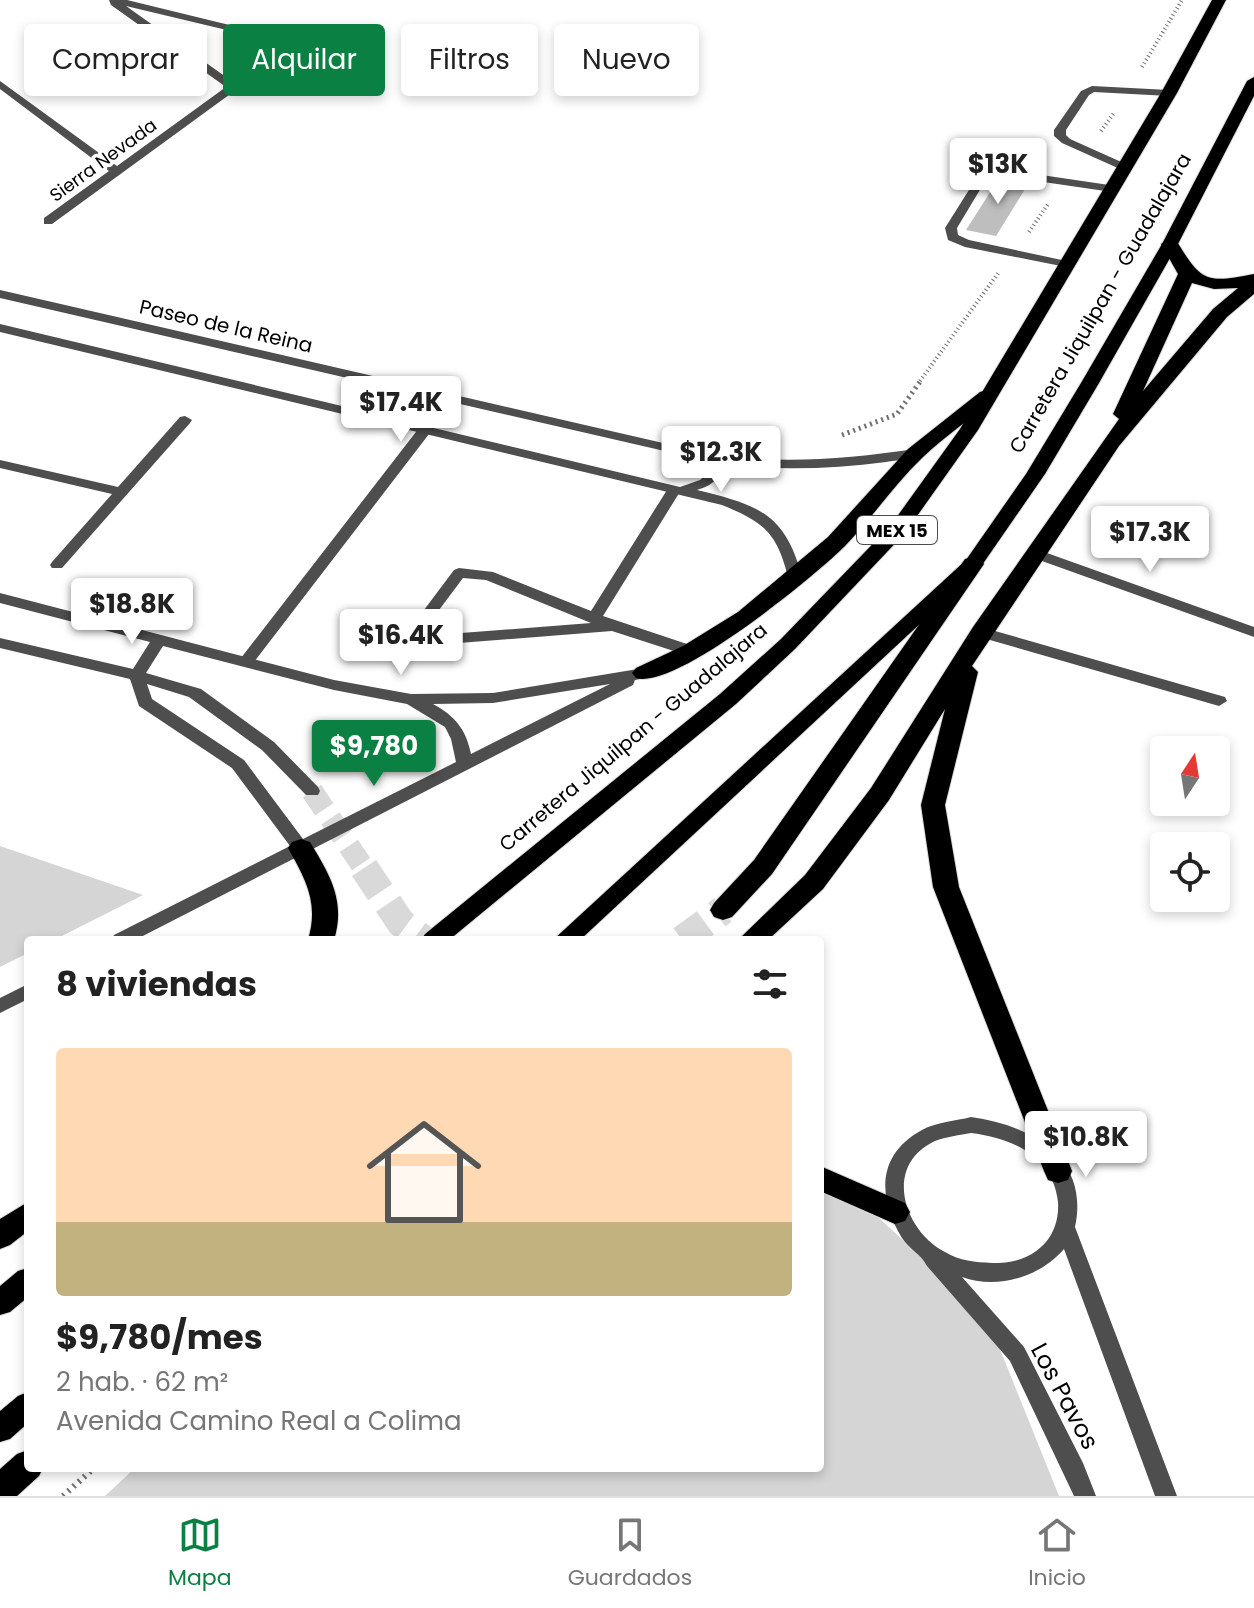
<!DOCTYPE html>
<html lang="es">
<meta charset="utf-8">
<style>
body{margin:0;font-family:Poppins,sans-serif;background:#f2f2f2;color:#222;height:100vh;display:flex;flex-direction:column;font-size:30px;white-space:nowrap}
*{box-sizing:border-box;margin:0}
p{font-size:26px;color:#767676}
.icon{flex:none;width:44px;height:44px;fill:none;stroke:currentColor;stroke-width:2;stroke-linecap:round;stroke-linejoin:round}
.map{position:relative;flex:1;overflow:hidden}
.side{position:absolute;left:24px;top:936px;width:800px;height:536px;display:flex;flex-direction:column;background:#fff;border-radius:8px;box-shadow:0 4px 12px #0003}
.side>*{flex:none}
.banner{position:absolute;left:24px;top:24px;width:800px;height:72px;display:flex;gap:16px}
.needle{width:52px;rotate:12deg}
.controls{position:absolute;left:1150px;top:736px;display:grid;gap:16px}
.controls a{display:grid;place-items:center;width:80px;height:80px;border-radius:8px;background:#fff;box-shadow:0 4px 12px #0003;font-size:40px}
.price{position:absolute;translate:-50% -68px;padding:0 18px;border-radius:8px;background:#fff;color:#222;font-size:26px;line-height:52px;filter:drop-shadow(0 2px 4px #0008)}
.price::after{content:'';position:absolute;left:50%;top:48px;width:24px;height:18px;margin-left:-12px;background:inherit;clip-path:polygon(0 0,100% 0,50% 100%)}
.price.active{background:#0b8043;color:#fff}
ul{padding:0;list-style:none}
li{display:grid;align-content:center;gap:16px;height:424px;padding:0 32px}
li span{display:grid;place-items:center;height:248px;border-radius:8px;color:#555}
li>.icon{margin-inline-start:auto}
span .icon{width:144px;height:144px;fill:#fffc;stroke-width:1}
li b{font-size:34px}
h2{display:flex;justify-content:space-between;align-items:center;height:96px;padding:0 32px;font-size:34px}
.chip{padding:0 28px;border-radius:8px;background:#fff;box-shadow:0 4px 12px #0003;font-size:28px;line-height:72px}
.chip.active{background:#0b8043;color:#fff}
.tab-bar{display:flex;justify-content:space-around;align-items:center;height:112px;border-top:2px solid #e0e0e0;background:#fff;font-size:22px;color:#767676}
.tab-bar a{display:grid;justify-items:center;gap:4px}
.tab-bar .active{color:#0b8043}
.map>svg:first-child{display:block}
.green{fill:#d5d5d5}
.building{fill:#bebebe}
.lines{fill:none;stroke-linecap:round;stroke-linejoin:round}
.motorway-tunnel-far1{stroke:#d9d9d9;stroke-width:22;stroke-dasharray:22 11;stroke-linecap:butt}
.motorway-tunnel{stroke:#d9d9d9;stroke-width:29;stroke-dasharray:29 14;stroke-linecap:butt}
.trunk-casing{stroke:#dbdbdb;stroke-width:2}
.motorway-casing{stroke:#dbdbdb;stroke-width:2}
.path-far2{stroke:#707070;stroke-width:4;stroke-dasharray:1 3;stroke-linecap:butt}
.path-far1{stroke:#707070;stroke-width:5;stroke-dasharray:2 4;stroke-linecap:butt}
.path{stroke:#707070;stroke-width:6;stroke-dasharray:2 5;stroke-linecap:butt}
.service{fill:#4e4e4e;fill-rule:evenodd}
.minor{fill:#4e4e4e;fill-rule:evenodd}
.tertiary{fill:#4e4e4e;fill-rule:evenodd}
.trunk{fill:#000;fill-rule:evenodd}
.motorway{fill:#000;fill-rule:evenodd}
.labels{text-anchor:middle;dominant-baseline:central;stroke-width:7;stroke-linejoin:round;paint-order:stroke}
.far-street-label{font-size:18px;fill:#000;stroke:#fff}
.shield{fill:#fff;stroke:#4c4c4c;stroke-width:2}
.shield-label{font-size:18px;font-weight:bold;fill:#000}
.street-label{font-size:20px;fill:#000;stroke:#fff}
.near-street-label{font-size:24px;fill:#000;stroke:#fff}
</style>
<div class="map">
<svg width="1254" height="1496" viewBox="0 0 1254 1496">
<rect width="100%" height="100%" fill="#fff"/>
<path class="green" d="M0,846L143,895L54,940H28V953L0,967Z
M820,1181L857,1198L987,1317L1059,1496H105L135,1468H820Z"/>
<path class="building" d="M1001,175L1030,181L996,236L966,230Z"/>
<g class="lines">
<path class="motorway-tunnel-far1" d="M312,791L365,870"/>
<path class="motorway-tunnel" d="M364,868L401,923L424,940
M682,940L723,910"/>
<g class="trunk-casing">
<path id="trunk" d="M1212,0H1226L1177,93L978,430L905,533L795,649L736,704L449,940H421L425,934L720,694L781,639L891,525L960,429L1161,93Z
M1254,77V96L1178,244L1099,383L1045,474L980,568L580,940H553L966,560L1026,474L1081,383L1162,244L1247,81Z
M28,1268V1297L10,1312L0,1315V1286L18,1271Z
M28,1392V1423L10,1439L0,1442V1411L18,1396Z"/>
</g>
<g class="motorway-casing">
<path id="motorway" d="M1170,239L1176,240C1201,281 1205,284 1254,274V294L1227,317L1119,446L972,666L978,672L945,805L959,887L1072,1171L1068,1180L1058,1183L1048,1180L1044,1171L933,887L921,805L945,709L889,800L823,889L768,940H738L805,875L871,788L973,627L1119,419L1113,414L1178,274L1161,244ZM1192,283L1214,289L1238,288L1213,309L1143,391Z
M987,390L994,392L997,396L994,400C970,419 944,437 922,458C894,485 872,518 845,546C815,576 676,690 636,678L632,673L636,668L683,646L738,612L828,537L908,449L980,392Z
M973,557L981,559L984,564L772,874L732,917L723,920L714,917L710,910L714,903L754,860L965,559Z
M301,839L310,842C330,875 346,901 334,940H308C319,903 306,880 288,848L292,842Z
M820,1166L905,1203L910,1212L905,1221L895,1224L820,1191Z
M28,1202V1231L10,1245L0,1249V1219Z
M28,1450V1468H43L39,1476L17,1496H0V1469L17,1454Z"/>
</g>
<path class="path-far2" d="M1142,67L1182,0
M1101,131L1114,113
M1029,232L1048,204
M920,381L999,272"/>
<path class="path-far1" d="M842,435L897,414L922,379"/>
<path class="path" d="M63,1496L94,1468"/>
<path class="service" d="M1092,86L1169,90L1174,93L1169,96L1094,92L1089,95L1066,130V135L1070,139L1128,165V169H1120L1062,143L1054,136V130L1081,91Z
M993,168L1116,186L1118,188L1112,192L995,175L987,178L957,228L958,235L969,240L1071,262V268L965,247L948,240L945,228L979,174Z
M424,427L431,431L429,434L251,666H241L238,662L241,658L419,428Z
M674,486L681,490L603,616L696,647L699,651L696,655H686L612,631L446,644L420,632L417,629L418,618L454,570L459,568L493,572L591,611L667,490ZM463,578L486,580L591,623L448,634L433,627V618Z
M981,627L1225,697L1227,701L1219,706L976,636L973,632L976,628Z"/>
<path class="minor" d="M109,0H127L364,58L359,61L296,46L52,224H44V218L109,171L0,89V81L117,166L226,87L111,5ZM126,6L286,44L233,82Z
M0,290L715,455C783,464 848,459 915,449L922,453C913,460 897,460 886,462C831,469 777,471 721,464C719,481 712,485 697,490C757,505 785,512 802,577L795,582L788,577C777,533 764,522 722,505L0,332V324L680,487L700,480L706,475L708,461L0,298Z
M185,416L192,420L190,423L62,568H52L50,565L52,562L112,494L0,468V460L118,487L180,417Z
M1033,548L1254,627V637L1028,556L1026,553L1028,550Z"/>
<path class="tertiary" d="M0,593L334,680L411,694L493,693L644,668L652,673L649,677L635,680L633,685L135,940H111L114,935L290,846L232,768L139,706L130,679L0,648V638L133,669L150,642L0,603ZM163,646L334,690L407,704L445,727L451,739L456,762L303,839L244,760L152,699L147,684L189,697L262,750L306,795H318L320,791L318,787L274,742L201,689L146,673ZM610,684L471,754C466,729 455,716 433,704L493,703Z
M28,984V999L0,1013V998Z
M971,1117C1030,1125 1090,1157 1075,1227L1177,1496H1155L1064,1249C1040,1277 997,1290 962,1277L1024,1347L1083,1463L1096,1496H1074L1010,1361L927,1266C921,1254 909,1249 902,1238C878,1198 876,1155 922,1130C936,1122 956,1121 971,1117ZM971,1133C1012,1138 1053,1156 1058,1202C1059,1217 1055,1231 1046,1242C1031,1259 1013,1263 992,1263C975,1262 960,1261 945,1252C903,1230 883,1165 935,1141C946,1137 960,1135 971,1133Z"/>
<use href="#trunk" class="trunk"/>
<use href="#motorway" class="motorway"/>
</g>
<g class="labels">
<g class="far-street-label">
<text transform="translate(103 160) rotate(-36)">Sierra Nevada</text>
</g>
<rect class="shield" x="857" y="516" width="80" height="28" rx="6"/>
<g class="shield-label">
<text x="897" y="530">MEX 15</text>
</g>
<g class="street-label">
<text transform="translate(1100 303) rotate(-60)">Carretera Jiquilpan - Guadalajara</text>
<text transform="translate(226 326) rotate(13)">Paseo de la Reina</text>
<text transform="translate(633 737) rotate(-40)">Carretera Jiquilpan - Guadalajara</text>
</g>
<g class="near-street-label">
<text transform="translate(1065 1396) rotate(62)">Los Pavos</text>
</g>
</g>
</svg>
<div class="controls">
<a><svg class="needle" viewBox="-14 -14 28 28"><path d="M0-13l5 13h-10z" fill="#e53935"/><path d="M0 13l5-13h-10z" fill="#767676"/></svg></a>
<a><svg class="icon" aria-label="locate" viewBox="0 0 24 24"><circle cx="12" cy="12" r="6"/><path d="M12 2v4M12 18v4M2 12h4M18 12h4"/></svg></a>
</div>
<b class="price" style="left:998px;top:206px">$13K</b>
<b class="price" style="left:401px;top:444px">$17.4K</b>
<b class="price" style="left:721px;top:494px">$12.3K</b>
<b class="price" style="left:1150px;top:574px">$17.3K</b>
<b class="price" style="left:132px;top:646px">$18.8K</b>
<b class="price" style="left:401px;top:677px">$16.4K</b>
<b class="price active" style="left:374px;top:788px">$9,780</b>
<b class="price" style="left:1086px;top:1179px">$10.8K</b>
<div class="banner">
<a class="chip">Comprar</a>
<a class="chip active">Alquilar</a>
<a class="chip">Filtros</a>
<a class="chip">Nuevo</a>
</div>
<section class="side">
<h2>8 viviendas<svg class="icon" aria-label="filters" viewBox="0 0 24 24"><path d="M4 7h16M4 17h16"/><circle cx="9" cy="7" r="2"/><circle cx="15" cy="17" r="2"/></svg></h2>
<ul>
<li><span style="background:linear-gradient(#ffd9b3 70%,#c2b280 0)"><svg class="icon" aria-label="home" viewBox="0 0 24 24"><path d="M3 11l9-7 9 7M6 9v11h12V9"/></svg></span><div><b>$9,780/mes</b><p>2 hab. · 62 m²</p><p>Avenida Camino Real a Colima</p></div></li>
</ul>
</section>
</div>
<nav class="tab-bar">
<a class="active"><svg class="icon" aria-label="map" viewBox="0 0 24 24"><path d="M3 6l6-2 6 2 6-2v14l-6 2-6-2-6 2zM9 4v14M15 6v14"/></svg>Mapa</a>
<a><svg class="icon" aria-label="saved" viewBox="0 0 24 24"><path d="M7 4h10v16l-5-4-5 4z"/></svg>Guardados</a>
<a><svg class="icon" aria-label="home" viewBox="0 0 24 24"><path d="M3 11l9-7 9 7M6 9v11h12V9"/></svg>Inicio</a>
</nav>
